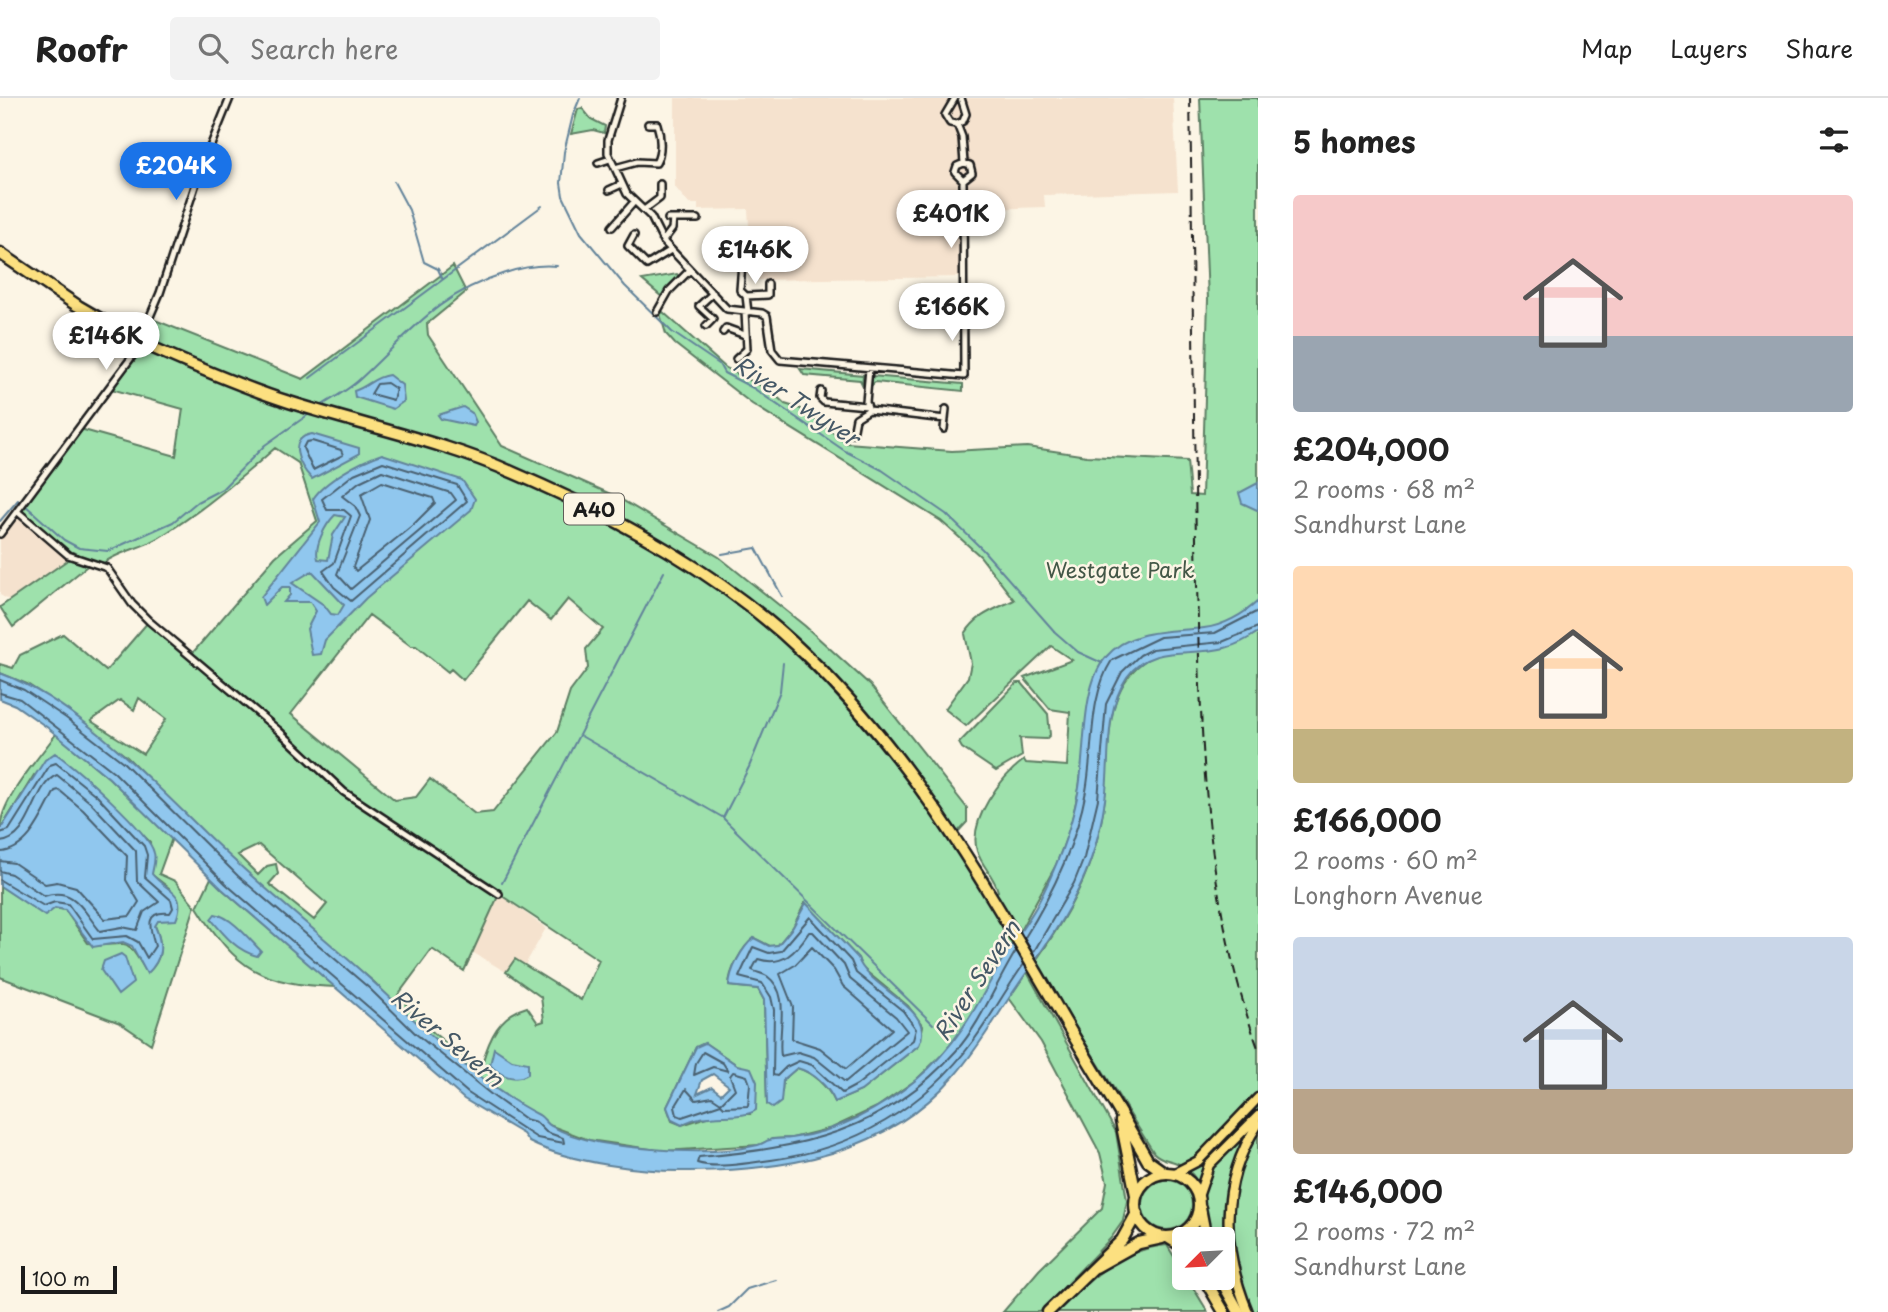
<!DOCTYPE html>
<meta charset="utf-8">
<style>
body{margin:0;font-family:"Playpen Sans",sans-serif;background:#f2f2f2;color:#222;height:100vh;display:flex;flex-direction:column;font-size:26px;white-space:nowrap}
*{box-sizing:border-box;margin:0}
p{font-size:23px;color:#767676}
.icon{flex:none;width:38px;height:38px;fill:none;stroke:currentColor;stroke-width:2;stroke-linecap:round;stroke-linejoin:round}
.map{position:relative;flex:1;overflow:hidden}
.side{display:flex;flex-direction:column;background:#fff;width:630px}
.side>*{flex:none}
.needle{width:46px;rotate:246deg}
.tools{position:absolute;left:1172px;top:1129px;display:grid;gap:14px}
.tools a{display:grid;place-items:center;width:63px;height:63px;border-radius:7px;background:#fff;box-shadow:0 4px 18px #0003;font-size:35px}
.scale{position:absolute;left:21px;bottom:18px;width:96px;box-sizing:border-box;padding-left:7px;border:4px solid #1c1c1c;border-top:0;font-size:19px;line-height:24px;white-space:nowrap;color:#1c1c1c;-webkit-text-stroke:5px #fcf5e5;paint-order:stroke}
.price{position:absolute;translate:-50% -60px;padding:0 16px;border-radius:24px;background:#fff;color:#222;font-size:23px;line-height:46px;filter:drop-shadow(0 2px 4px #0008)}
.price::after{content:'';position:absolute;left:50%;top:42px;width:21px;height:16px;margin-left:-10px;background:inherit;clip-path:polygon(0 0,100% 0,50% 100%)}
.price.current{background:#1a73e8;color:#fff}
ul{padding:0;list-style:none}
li{display:grid;align-content:center;gap:14px;height:371px;padding:0 35px}
li span{display:grid;place-items:center;height:217px;border-radius:7px;color:#555}
li>.icon{margin-inline-start:auto}
span .icon{width:126px;height:126px;fill:#fffc;stroke-width:1}
li b{font-size:30px}
h2{display:flex;justify-content:space-between;align-items:center;height:84px;padding:0 35px;font-size:30px}
header{display:flex;align-items:center;gap:42px;box-sizing:border-box;height:98px;padding:0 35px;background:#fff;border-bottom:2px solid #e0e0e0}
header strong{font-size:33px}
nav{display:flex;gap:38px;margin-inline-start:auto;font-size:24px}
.search{width:490px;height:63px;background:#f2f2f2;display:flex;align-items:center;gap:18px;box-sizing:border-box;padding:0 24px;border-radius:7px;color:#767676;font-size:26px}
main{display:flex;flex:1;min-height:0}
.map>svg:first-child{display:block}
.built{fill:#f5e2ce}
.green{fill:#9ee1ac;stroke:#5d7e64;stroke-width:2;fill-rule:evenodd}
.water{fill:#90c7ee;stroke:#62839a;stroke-width:2;fill-rule:evenodd}
.lines{fill:none;stroke-linecap:round;stroke-linejoin:round}
.shore{stroke:#4a6070;stroke-width:2}
.stream{stroke:#62839a;stroke-width:2}
.street-casing{stroke:#1c1c1c;stroke-width:10}
.primary-casing{stroke:#1c1c1c;stroke-width:13}
.highway-casing{stroke:#1c1c1c;stroke-width:15}
.street{stroke:#fcf5e5;stroke-width:5}
.primary{stroke:#fce080;stroke-width:8}
.highway{stroke:#fce080;stroke-width:10}
.rail{stroke:#1c1c1c;stroke-width:2;stroke-dasharray:10 5;stroke-linecap:butt}
.highway-bridge-casing{stroke:#1c1c1c;stroke-width:15;stroke-linecap:butt}
.highway-bridge{stroke:#fce080;stroke-width:10}
.labels{text-anchor:middle;dominant-baseline:central;stroke-width:5;stroke-linejoin:round;paint-order:stroke}
.shield{fill:#fcf5e5;stroke:#5f5d58;stroke-width:2}
.shield-label{font-size:19px;font-weight:bold;fill:#1c1c1c}
.park-label{font-size:21px;fill:#435747;stroke:#fcf5e5}
.water-label{font-size:23px;font-style:italic;fill:#455866;stroke:#fcf5e5}
</style>
<header>
<strong>Roofr</strong>
<div class="search"><svg class="icon" aria-label="search" viewBox="0 0 24 24"><circle cx="10" cy="10" r="6"/><path d="M15 15l6 6"/></svg>Search here</div>
<nav><a>Map</a><a>Layers</a><a>Share</a></nav>
</header>
<main>
<div class="map">
<svg width="1258" height="1214" viewBox="0 0 1258 1214">
<rect width="100%" height="100%" fill="#fcf5e5"/>
<filter id="ink" filterUnits="userSpaceOnUse"><feTurbulence type="fractalNoise" baseFrequency=".0143" numOctaves="2"/><feDisplacementMap in="SourceGraphic" scale="14" xChannelSelector="R" yChannelSelector="G"/><feConvolveMatrix kernelMatrix="1 2 1 2 8 2 1 2 1" color-interpolation-filters="sRGB"/></filter>
<g filter="url(#ink)">
<path class="built" d="M675,0H1173L1178,93L1044,97L1045,109L964,112L965,179L752,182L748,111L698,112V106H689L675,89Z
M18,414L73,459L9,502L0,497V436Z
M499,796L546,830L525,867L515,861L506,874L472,854Z"/>
<path class="green" d="M1200,0H1258V516L1102,565L1091,595L1079,691L1070,730L1056,767L988,891L952,947L916,982L877,1009L832,1030L792,1040L772,1041L759,1047L664,1053L589,1042L549,1027L540,1018L529,1015L497,993L420,931L374,884L242,773L127,659L71,615L27,586L0,575V566L13,570L20,557L63,536L106,573L149,523L190,558L275,459L317,423L298,365L275,350C238,383 202,413 160,439C142,451 120,452 102,466L92,464L13,529L0,509L72,459L18,414L80,331L176,358L183,311L111,291L134,256L150,220L303,281L453,168L466,194L427,226L428,237L502,348L615,398L719,459L805,528L870,587L967,710V724L955,737L961,748L965,746L991,784L986,790L991,798L998,793C994,778 981,767 977,753C968,722 1001,679 1024,662L1026,665L1067,668L1070,614L1050,611L1024,580L1072,562L1051,548L966,628L945,611L968,579L971,565L965,536C977,516 996,511 1014,502L980,458L941,423L752,306L675,246L666,236L660,216L663,214L726,270L771,293L785,306L801,311L847,345L952,353L1027,349L1087,358L1187,363L1190,397L1202,398L1208,202ZM568,501L603,531L586,551L588,570L570,594L557,634L493,714L475,716L430,681L416,699L395,702L291,616L369,517L411,548H416L448,574L451,571L463,582L527,503L551,522ZM139,600L166,621L143,656L91,623L120,602L134,612ZM259,747L327,806L314,822L269,786L278,776L276,766L267,768L258,777L238,757ZM499,796L599,862L581,902L515,861L506,874L541,899L544,923L538,925L527,909C499,917 489,941 482,966C447,952 422,925 398,897L432,851L464,873ZM805,805L858,860L861,869L908,908L923,928L919,947L861,993L835,1004C828,989 812,974 797,970L783,982L782,994L767,1006L764,902L758,891L729,888C729,873 742,849 754,840L770,848L778,847L793,829ZM705,945L737,967L750,1016H716L682,1027L672,1023L667,1009L696,949Z
M582,10L591,21L605,28L604,35L593,32L571,36L578,11Z
M677,176L679,179L662,199L642,182Z
M800,271L863,277L862,286L860,282L804,277Z
M872,278L963,286V293L875,284L871,288Z
M1258,534V1214H1251L1223,1165V1141H1210C1205,1113 1208,1082 1179,1066C1169,1061 1162,1063 1154,1055L1035,864C1056,834 1080,797 1091,761C1098,741 1103,719 1105,699C1110,655 1102,595 1142,565C1170,543 1218,561 1258,534Z
M1017,585H1022L1048,616L1050,637L1046,641L1020,640L1022,658L996,673L962,650L959,645Z
M56,636L109,680L172,740L159,776L175,783L195,808L151,946L120,925L0,879V788L45,817L55,810L65,812L88,845C130,853 121,830 147,875C163,862 163,846 155,828L157,823L163,822L169,790L151,776L150,744L125,719L34,677L0,732C0,702 38,661 56,636Z
M211,780L222,791L336,889C262,886 237,873 197,809Z
M1027,874L1116,1034L1127,1103L1123,1123L1111,1140L1040,1214H1003L1039,1172L1102,1110L1107,1084L1100,1055L1041,944L1009,900Z
M1142 1107a25 25 0 1 1 50 0a25 25 0 1 1-50 0Z
M1167,1147L1208,1214H1057C1088,1182 1121,1151 1167,1147Z"/>
<path class="water" d="M389,277L402,287L404,303L393,311L355,299L354,293C368,289 373,279 389,277Z
M463,309L472,315L476,324L474,328L441,321L438,317Z
M312,336L359,350V356L312,381C299,368 286,340 312,336Z
M382,356L462,382L475,401L471,412L366,500L325,542L321,556L312,557L307,531L316,513L310,504H284L290,497V489H282L264,507L261,499L320,424L313,401C324,383 361,363 382,356ZM335,417L345,419L333,437L328,462L318,461C314,448 325,427 335,417ZM312,473L344,507L338,517L331,516L324,507L292,485Z
M1258,385V412H1257L1242,405L1239,395Z
M1258,503V534C1248,541 1237,547 1225,550C1191,559 1151,545 1127,579C1103,615 1111,661 1105,702C1102,722 1097,745 1090,764C1074,809 1045,848 1018,887C997,917 979,950 954,978C886,1056 787,1073 689,1073C644,1074 570,1065 529,1044L523,1036L464,1001L222,791L109,680L48,630L15,607L0,601V575C73,602 144,675 199,729C253,783 313,829 369,880C424,930 473,983 539,1017C544,1020 546,1025 551,1028C581,1045 620,1048 653,1051C685,1054 725,1055 758,1047C769,1044 762,1043 774,1041C780,1040 786,1041 791,1040C836,1035 882,1010 917,981C954,950 976,911 998,869C1009,848 1024,830 1036,809C1055,773 1070,735 1078,695C1086,657 1080,589 1106,559C1130,530 1171,534 1204,530C1223,528 1244,516 1258,503Z
M55,655C75,669 150,734 154,755C156,761 153,770 152,776C166,794 188,793 176,822L158,823L155,828C163,846 163,861 147,876L132,848L123,844L93,849L65,812L55,810L45,818L0,788V732L45,662Z
M806,805L858,860C867,891 938,910 919,947L861,993L835,1004C829,989 813,974 797,970L783,982L781,1004L773,1010L767,1006L764,902L758,891L729,888C730,872 742,849 754,840L769,848L778,847L793,829Z
M215,816C232,819 249,841 261,853L257,858C236,852 225,838 211,821Z
M121,856L125,859L133,885L118,897L101,872L104,863Z
M705,945L737,967L751,970L757,984L756,1012C741,1023 705,1012 682,1027L672,1022L667,1009L696,949ZM713,976L729,988L721,996L712,989L697,996L702,982Z
M494,950L512,962L528,965V976C515,984 500,978 490,967Z"/>
<g class="lines">
<path class="shore" d="M387,285L396,291L393,302L371,296L377,286Z
M312,343L341,352L343,357L313,372L303,350L306,344Z
M383,364L457,387L467,403L351,503L334,489L323,473L334,465L351,418L344,412H327L322,401L354,376Z
M382,373L451,395L456,402L351,491L337,476L360,418L355,408L342,398L359,384Z
M382,384L433,400L435,405L413,427L356,473L353,469L370,422L361,396Z
M0,582L24,592L66,620L123,664L238,778L369,890L416,936L493,998L525,1021L536,1024L546,1034L563,1040L564,1045L537,1040L468,995L226,786L114,674L20,601L0,595
M0,735L9,732L50,667L56,665L97,698L144,748L147,757L145,779L171,802L173,810L170,815C143,812 150,831 155,848L147,860L138,844L127,838L93,841L68,806L55,804L44,808L0,782
M0,744C33,741 32,687 57,677L91,705L136,753L137,783L159,804L144,814L137,832L122,829L100,833C83,813 75,788 44,798L11,776L0,773
M0,754C29,753 43,715 55,693L59,692L83,712L127,758L126,782L139,804L130,818L105,821L76,789L57,784L45,786L14,765L0,763
M810,819L851,863L856,875L903,913L916,931L913,942L857,987L842,995L812,967L799,963L786,969L777,978L773,977L774,912L771,899L762,885L739,879L753,849L769,855L781,853Z
M809,834H813L844,867L850,881L896,919L907,933L845,984L814,959L798,954L781,958C777,933 792,896 767,878C762,875 757,875 752,872L758,861C783,869 796,854 809,834Z
M1024,841C1053,795 1076,746 1086,693C1094,650 1088,600 1112,562L1160,539L1215,535L1258,513
M812,849L834,872L843,888L892,931L846,971L820,950L792,941L793,909L780,876L795,867Z
M1016,853C996,885 981,925 956,953C884,1034 802,1050 699,1059L697,1065C717,1071 749,1065 771,1062C854,1051 925,1009 974,942C992,917 1006,891 1024,866
M1033,855L1074,785L1084,760L1098,701L1106,606L1122,574L1140,557L1152,551L1222,544L1258,529
M703,954L723,965L728,973L713,969L694,977L696,965Z
M733,974L747,978L750,986L748,1008L724,1009L721,1006L682,1019L677,1017L675,1009L686,991L696,1002L712,999L721,1005L735,991L730,978Z"/>
<path class="stream" d="M580,0L573,17L564,54L561,85L563,98L581,135L625,188L672,234L719,266L724,275L753,290L845,353L882,372L946,416L983,452L1055,534L1078,554L1102,565
M394,84L409,112L424,164L438,171L442,180
M310,280L542,108
M319,309C332,301 348,292 359,282C409,236 437,196 505,175C523,169 538,166 557,168
M25,407L64,442L79,450L108,453L173,424L197,404L222,391L265,347L312,314
M0,423L18,402L21,404
M722,456L756,450L782,498
M783,565L780,593L749,669L723,720L933,926
M581,638L722,719
M502,785L664,474
M718,1214L729,1209L747,1191L776,1182"/>
<g class="street-casing">
<path id="street" d="M621,0L608,42V55L627,96L651,119L663,143L727,211L762,215L767,218L772,252L780,262L964,278L963,82L955,74L957,68L964,65
M955,0L945,17L950,25L957,26
M957,26L962,39L964,65
M957,26L963,23L966,16L961,0
M598,65L610,61
M615,70L637,64L656,65C662,54 661,38 657,26H648
M963,82L972,75L970,67L964,65
M609,92L622,86
M644,112L660,100V86
M668,121H698
M612,129L634,104
M634,137L628,148L647,167L671,152
M663,143L672,131L673,121
M742,165L740,192L746,198L748,214
M746,198L768,197V186
M657,214L669,193L690,172
M706,228L713,221L699,208L713,195
M723,234L726,230L745,237
M736,261L747,251L745,214
M869,271L866,304L869,312L945,321
M821,293L820,300L824,304L867,308
M944,331L946,311
M853,336L856,320L869,312
M18,414L68,457L107,470L132,506L149,523L278,632L344,694L499,796
M0,436L134,256L160,195L198,79L230,0"/>
</g>
<g class="primary-casing">
<path id="primary" d="M1173,1076L1198,1063L1258,1000
M1198,1099L1209,1067L1258,1018
M1248,1214C1222,1151 1219,1085 1258,1026"/>
</g>
<g class="highway-casing">
<path id="highway" d="M0,155L78,208L133,240
M151,249C196,269 242,289 289,304C364,328 442,343 514,375C619,420 722,476 805,556C913,660 980,778 1055,906C1085,959 1118,1010 1148,1063L1165,1075
M1121,1023L1136,1097
M1135 1107a32 32 0 1 1 64 0a32 32 0 1 1-64 0Z
M1200,1110L1206,1141
M1169,1140L1185,1150
M1096,1169L1139,1145L1162,1140
M1204,1180L1224,1214
M1220,1180L1239,1214
M1048,1214L1122,1142L1137,1115"/>
</g>
<use href="#street" class="street"/>
<use href="#primary" class="primary"/>
<use href="#highway" class="highway"/>
<path class="rail" d="M1190,0C1193,162 1193,324 1197,486C1201,643 1204,800 1258,950"/>
<g class="highway-bridge-casing">
<path id="highway-bridge" d="M133,240L151,249"/>
</g>
<use href="#highway-bridge" class="highway-bridge"/>
</g>
</g>
<g class="labels">
<rect class="shield" x="564" y="395.5" width="60" height="31" rx="5"/>
<g class="shield-label">
<text x="594" y="411">A40</text>
</g>
<g class="park-label">
<text x="1120" y="471">Westgate Park</text>
</g>
<g class="water-label">
<text transform="translate(797 302) rotate(33)">River Twyver</text>
<text transform="translate(976 882) rotate(-57)">River Severn</text>
<text transform="translate(448 939) rotate(40)">River Severn</text>
</g>
</g>
</svg>
<div class="tools">
<a><svg class="needle" viewBox="-14 -14 28 28"><path d="M0-13l5 13h-10z" fill="#e53935"/><path d="M0 13l5-13h-10z" fill="#767676"/></svg></a>
</div>
<div class="scale">100 m</div>
<b class="price current" style="left:176px;top:104px">£204K</b>
<b class="price" style="left:951px;top:152px">£401K</b>
<b class="price" style="left:755px;top:188px">£146K</b>
<b class="price" style="left:952px;top:245px">£166K</b>
<b class="price" style="left:106px;top:274px">£146K</b>
</div>
<section class="side">
<h2>5 homes<svg class="icon" aria-label="filters" viewBox="0 0 24 24"><path d="M4 7h16M4 17h16"/><circle cx="9" cy="7" r="2"/><circle cx="15" cy="17" r="2"/></svg></h2>
<ul>
<li><span style="background:linear-gradient(#f6c9c9 65%,#9aa5b1 0)"><svg class="icon" aria-label="home" viewBox="0 0 24 24"><path d="M3 11l9-7 9 7M6 9v11h12V9"/></svg></span><div><b>£204,000</b><p>2 rooms · 68 m²</p><p>Sandhurst Lane</p></div></li>
<li><span style="background:linear-gradient(#ffd9b3 75%,#c2b280 0)"><svg class="icon" aria-label="home" viewBox="0 0 24 24"><path d="M3 11l9-7 9 7M6 9v11h12V9"/></svg></span><div><b>£166,000</b><p>2 rooms · 60 m²</p><p>Longhorn Avenue</p></div></li>
<li><span style="background:linear-gradient(#c9d6e8 70%,#b9a48a 0)"><svg class="icon" aria-label="home" viewBox="0 0 24 24"><path d="M3 11l9-7 9 7M6 9v11h12V9"/></svg></span><div><b>£146,000</b><p>2 rooms · 72 m²</p><p>Sandhurst Lane</p></div></li>
</ul>
</section>
</main>
